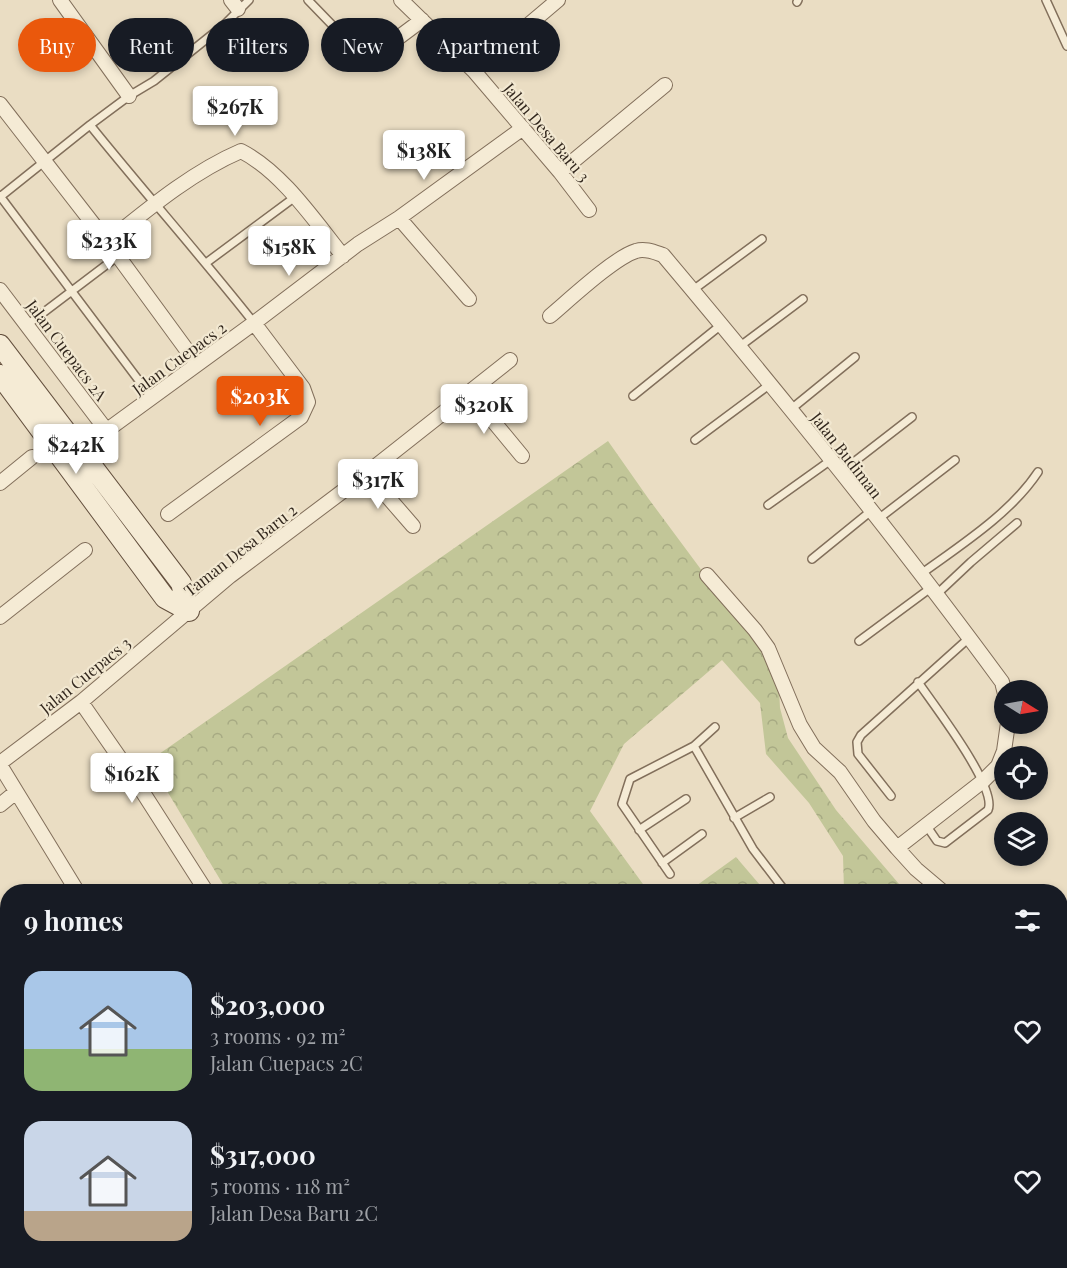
<!DOCTYPE html>
<meta charset="utf-8">
<style>
body{margin:0;font-family:"Playfair Display",serif;background:#242831;color:#f1f3f6;height:100vh;display:flex;flex-direction:column;font-size:22px;white-space:nowrap}
*{box-sizing:border-box;margin:0}
p{font-size:20px;color:#9ea1a6}
.icon{flex:none;width:33px;height:33px;fill:none;stroke:currentColor;stroke-width:2;stroke-linecap:round;stroke-linejoin:round}
.map{position:relative;flex:1;overflow:hidden}
.panel{position:absolute;left:0px;top:884px;width:1068px;height:386px;display:flex;flex-direction:column;background:#171b24;border-radius:24px 24px 0 0;box-shadow:0 3px 9px #0003}
.panel>*{flex:none}
.guide{position:absolute;left:18px;top:18px;width:600px;height:54px;display:flex;gap:12px}
.needle{width:39px;rotate:101deg}
.buttons{position:absolute;left:994px;top:680px;display:grid;gap:12px}
.buttons a{display:grid;place-items:center;width:54px;height:54px;border-radius:50%;background:#171b24;box-shadow:0 3px 9px #0003;font-size:30px}
.price{position:absolute;translate:-50% -51px;padding:0 14px;border-radius:6px;background:#fff;color:#222;font-size:20px;line-height:39px;filter:drop-shadow(0 2px 3px #0008)}
.price::after{content:'';position:absolute;left:50%;top:36px;width:18px;height:14px;margin-left:-9px;background:inherit;clip-path:polygon(0 0,100% 0,50% 100%)}
.price.selected{background:#ea580c;color:#fff}
ul{padding:0;list-style:none}
li{display:flex;align-items:center;gap:18px;height:150px;padding:0 24px}
li span{display:grid;place-items:center;flex:none;width:168px;height:120px;border-radius:18px;color:#555}
li>.icon{margin-inline-start:auto}
span .icon{width:72px;height:72px;fill:#fffc;stroke-width:1}
li b{font-size:26px}
h2{display:flex;justify-content:space-between;align-items:center;height:72px;padding:0 24px;font-size:26px}
.pill{padding:0 21px;border-radius:27px;background:#171b24;box-shadow:0 3px 9px #0003;font-size:21px;line-height:54px}
.pill.selected{background:#ea580c;color:#fff}
.map>svg:first-child{display:block}
.forest{fill:url(#forest-crowns)}
.lines{fill:none;stroke-linecap:round;stroke-linejoin:round}
.lane-casing{stroke:#826f5b;stroke-width:10}
.street-casing{stroke:#826f5b;stroke-width:16}
.secondary-casing{stroke:#64503e;stroke-width:22}
.lane{stroke:#f5ebd5;stroke-width:7}
.street{stroke:#f5ebd5;stroke-width:14}
.secondary{stroke:#f5ebd5;stroke-width:20}
.labels{text-anchor:middle;dominant-baseline:central;stroke-width:4.5;stroke-linejoin:round;paint-order:stroke}
.street-label{font-size:16px;fill:#33281e;stroke:#f2e8d1}
</style>
<div class="map">
<svg width="1067" height="1268" viewBox="0 0 1067 1268">
<defs>
<pattern id="forest-crowns" width="20" height="18" patternUnits="userSpaceOnUse" patternTransform="scale(1.5)"><rect width="20" height="18" fill="#c2c698"/><path d="M2 6a3 3 0 1 1 6 0M12 15a3 3 0 1 1 6 0" fill="none" stroke="#a7aa83"/></pattern>
</defs>
<rect width="100%" height="100%" fill="#eaddc3"/>
<path class="forest" d="M608,441L648,498L737,618L778,667L780,708L788,738L836,810L899,884L886,891H844L843,856L809,803L766,754L760,703L722,660L624,744L590,811L648,891H227L149,761Z
M736,857L765,891H689Z
M449,1262H486L489,1268H447Z"/>
<g class="lines">
<g class="lane-casing">
<path id="lane" d="M308,0L367,61
M1046,0L1067,46
M797,2L798,0
M90,125C144,192 201,256 254,323
M0,196L152,398
M0,197L90,125L129,96L154,81L224,25L249,0
M206,263L295,197
M693,290L762,239
M27,325L118,256
M739,347L803,299
M633,396L721,325
M790,410L855,357
M695,440L769,385
M841,472L912,417
M768,505L831,460
M877,520L955,460
M812,559L871,511
M921,574C961,545 1011,513 1038,472
M937,594L971,562L1017,523
M859,641L932,587
M918,682C933,704 998,788 988,810L945,843L937,841L926,825
M694,746L753,849L785,891
M891,796L858,754L857,742L861,735L969,638
M734,818L770,797
M639,830L686,799
M662,863L702,834
M670,874L622,804L630,779L694,746L715,727
M1060,983L1067,989
M1060,1033L1067,1014
M794,1262L799,1268
M704,1268L714,1262
M964,1268L967,1262"/>
</g>
<g class="street-casing">
<path id="street" d="M60,0L129,96
M231,0L238,9
M401,0L474,71L560,172L589,210
M367,61L422,20
M474,71L558,0
M0,104L118,256L197,364
M560,172L665,85
M399,218L469,299
M107,242C148,209 192,172 241,151C282,172 314,220 343,256
M0,290L107,431
M550,316C569,300 615,257 636,251C645,248 654,252 663,255C780,394 895,536 1002,682L1005,694
M470,393L522,456
M73,455L254,323L358,244L399,218L523,128
M367,473L413,526
M0,483L32,457
M168,514L301,417L308,402L303,388L254,323
M707,575L755,630L768,648L800,725L814,748L840,772L874,821L897,848
M0,617L85,550
M81,702L135,780L206,891
M0,763L81,702L230,576L367,473L510,360
M0,765L77,891
M0,805L16,792
M942,891L916,869L897,848L983,781L998,766L1004,751L1008,723
M1060,949L1067,951
M0,954L8,948
M0,967L8,978
M0,1154L8,1167
M0,1226L8,1221
M128,1262L143,1268
M66,1268L69,1262
M241,1268L243,1262
M360,1268L363,1262"/>
</g>
<g class="secondary-casing">
<path id="secondary" d="M0,345L181,583L189,611
M0,375L165,598L189,611
M1060,1123L1067,1108
M1060,1176L1067,1161
M998,1268L1001,1262
M1021,1268L1024,1262"/>
</g>
<use href="#lane" class="lane"/>
<use href="#street" class="street"/>
<use href="#secondary" class="secondary"/>
</g>
<g class="labels">
<g class="street-label">
<text transform="translate(547 132) rotate(50)">Jalan Desa Baru 3</text>
<text transform="translate(67 350) rotate(53)">Jalan Cuepacs 2A</text>
<text transform="translate(179 358) rotate(-36)">Jalan Cuepacs 2</text>
<text transform="translate(847 455) rotate(52)">Jalan Budiman</text>
<text transform="translate(240 550) rotate(-38)">Taman Desa Baru 2</text>
<text transform="translate(85 675) rotate(-39)">Jalan Cuepacs 3</text>
</g>
</g>
</svg>
<div class="buttons">
<a><svg class="needle" viewBox="-14 -14 28 28"><path d="M0-13l5 13h-10z" fill="#e53935"/><path d="M0 13l5-13h-10z" fill="#9ea1a6"/></svg></a>
<a><svg class="icon" aria-label="locate" viewBox="0 0 24 24"><circle cx="12" cy="12" r="6"/><path d="M12 2v4M12 18v4M2 12h4M18 12h4"/></svg></a>
<a><svg class="icon" aria-label="layers" viewBox="0 0 24 24"><path d="M12 4l9 5-9 5-9-5zM3 14l9 5 9-5"/></svg></a>
</div>
<b class="price" style="left:235px;top:137px">$267K</b>
<b class="price" style="left:424px;top:181px">$138K</b>
<b class="price" style="left:109px;top:271px">$233K</b>
<b class="price" style="left:289px;top:277px">$158K</b>
<b class="price selected" style="left:260px;top:427px">$203K</b>
<b class="price" style="left:484px;top:435px">$320K</b>
<b class="price" style="left:76px;top:475px">$242K</b>
<b class="price" style="left:378px;top:510px">$317K</b>
<b class="price" style="left:132px;top:804px">$162K</b>
<div class="guide">
<a class="pill selected">Buy</a>
<a class="pill">Rent</a>
<a class="pill">Filters</a>
<a class="pill">New</a>
<a class="pill">Apartment</a>
</div>
<section class="panel">
<h2>9 homes<svg class="icon" aria-label="filters" viewBox="0 0 24 24"><path d="M4 7h16M4 17h16"/><circle cx="9" cy="7" r="2"/><circle cx="15" cy="17" r="2"/></svg></h2>
<ul>
<li><span style="background:linear-gradient(#a9c7e8 65%,#8fb573 0)"><svg class="icon" aria-label="home" viewBox="0 0 24 24"><path d="M3 11l9-7 9 7M6 9v11h12V9"/></svg></span><div><b>$203,000</b><p>3 rooms · 92 m²</p><p>Jalan Cuepacs 2C</p></div><svg class="icon" aria-label="heart" viewBox="0 0 24 24"><path d="M12 20l-8-8c-3-5 5-10 8-4 3-6 11-1 8 4z"/></svg></li>
<li><span style="background:linear-gradient(#c9d6e8 75%,#b9a48a 0)"><svg class="icon" aria-label="home" viewBox="0 0 24 24"><path d="M3 11l9-7 9 7M6 9v11h12V9"/></svg></span><div><b>$317,000</b><p>5 rooms · 118 m²</p><p>Jalan Desa Baru 2C</p></div><svg class="icon" aria-label="heart" viewBox="0 0 24 24"><path d="M12 20l-8-8c-3-5 5-10 8-4 3-6 11-1 8 4z"/></svg></li>
</ul>
</section>
</div>
